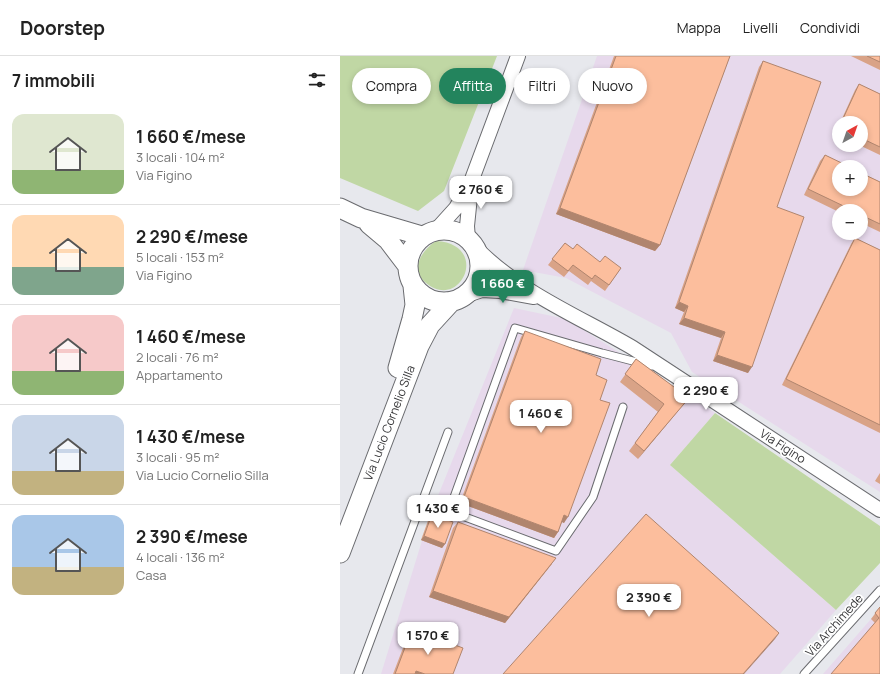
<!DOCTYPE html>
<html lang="it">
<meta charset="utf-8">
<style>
body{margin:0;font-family:Manrope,sans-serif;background:#f6f6f6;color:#222;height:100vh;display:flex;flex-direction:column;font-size:15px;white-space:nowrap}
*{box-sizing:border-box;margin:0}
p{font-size:13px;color:#767676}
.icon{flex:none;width:22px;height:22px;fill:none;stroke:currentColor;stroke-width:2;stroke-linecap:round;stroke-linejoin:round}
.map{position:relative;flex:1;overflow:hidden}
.details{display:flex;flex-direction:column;background:#fff;width:340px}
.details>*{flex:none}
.guide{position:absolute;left:12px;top:12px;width:380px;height:36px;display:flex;gap:8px}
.needle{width:26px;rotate:40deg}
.fabs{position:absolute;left:492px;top:60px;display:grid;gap:8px}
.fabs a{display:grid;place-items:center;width:36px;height:36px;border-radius:50%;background:#fff;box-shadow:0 2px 6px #0003;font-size:20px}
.price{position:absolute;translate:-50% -34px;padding:0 9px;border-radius:8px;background:#fff;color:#222;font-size:13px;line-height:26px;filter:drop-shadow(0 1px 2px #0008)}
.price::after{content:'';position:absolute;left:50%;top:24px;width:12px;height:9px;margin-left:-6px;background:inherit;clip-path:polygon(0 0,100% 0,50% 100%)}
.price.on{background:#23845d;color:#fff}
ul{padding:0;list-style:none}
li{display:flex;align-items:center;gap:12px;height:100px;padding:0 12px}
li+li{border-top:1px solid #e0e0e0}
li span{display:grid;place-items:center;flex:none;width:112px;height:80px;border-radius:12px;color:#555}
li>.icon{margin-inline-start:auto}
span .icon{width:48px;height:48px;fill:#fffc;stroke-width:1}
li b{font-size:17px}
h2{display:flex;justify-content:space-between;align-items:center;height:48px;padding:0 12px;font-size:17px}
.pill{padding:0 14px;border-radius:18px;background:#fff;box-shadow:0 2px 6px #0003;font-size:14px;line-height:36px}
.pill.on{background:#23845d;color:#fff}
header{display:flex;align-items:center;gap:24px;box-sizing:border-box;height:56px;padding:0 20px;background:#fff;border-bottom:1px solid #e0e0e0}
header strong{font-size:19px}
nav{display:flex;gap:22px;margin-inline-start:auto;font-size:14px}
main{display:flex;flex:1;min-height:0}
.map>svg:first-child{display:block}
.industrial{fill:#e7d9ec;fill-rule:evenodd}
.green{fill:#c0d7a4}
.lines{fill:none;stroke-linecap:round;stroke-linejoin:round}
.lane-casing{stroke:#6a6b6f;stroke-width:9}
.street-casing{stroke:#6a6b6f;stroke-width:16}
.secondary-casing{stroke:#6a6b6f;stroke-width:21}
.lane{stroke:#fff;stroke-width:7}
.street{stroke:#fff;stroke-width:14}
.secondary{stroke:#fff;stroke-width:19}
.wall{fill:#d9a387}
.shaded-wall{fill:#b0856e}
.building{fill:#fcbe9d;stroke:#b0856e}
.labels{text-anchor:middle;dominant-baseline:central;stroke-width:3.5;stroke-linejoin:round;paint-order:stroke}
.street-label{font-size:12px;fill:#38383a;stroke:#fff}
</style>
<header>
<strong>Doorstep</strong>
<nav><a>Mappa</a><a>Livelli</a><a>Condividi</a></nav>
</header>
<main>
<section class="details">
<h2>7 immobili<svg class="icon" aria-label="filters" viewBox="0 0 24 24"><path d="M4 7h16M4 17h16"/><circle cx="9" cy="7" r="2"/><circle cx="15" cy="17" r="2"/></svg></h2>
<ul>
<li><span style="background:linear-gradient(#dfe7d0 70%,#8fb573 0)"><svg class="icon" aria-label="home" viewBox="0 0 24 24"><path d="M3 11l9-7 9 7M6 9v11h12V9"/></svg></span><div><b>1 660 €/mese</b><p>3 locali · 104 m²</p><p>Via Figino</p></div></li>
<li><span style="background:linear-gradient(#ffd9b3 65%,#7fa58c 0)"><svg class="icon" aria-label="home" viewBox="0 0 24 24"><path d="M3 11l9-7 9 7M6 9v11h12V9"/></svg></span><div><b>2 290 €/mese</b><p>5 locali · 153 m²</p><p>Via Figino</p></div></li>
<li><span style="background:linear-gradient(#f6c9c9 70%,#8fb573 0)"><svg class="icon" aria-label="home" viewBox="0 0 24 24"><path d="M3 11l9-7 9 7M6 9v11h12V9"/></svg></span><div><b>1 460 €/mese</b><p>2 locali · 76 m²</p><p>Appartamento</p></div></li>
<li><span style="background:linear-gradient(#c9d6e8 70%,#c2b280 0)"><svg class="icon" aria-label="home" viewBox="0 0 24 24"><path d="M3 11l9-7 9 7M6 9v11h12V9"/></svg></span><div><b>1 430 €/mese</b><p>3 locali · 95 m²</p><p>Via Lucio Cornelio Silla</p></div></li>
<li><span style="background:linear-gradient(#a9c7e8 65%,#c2b280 0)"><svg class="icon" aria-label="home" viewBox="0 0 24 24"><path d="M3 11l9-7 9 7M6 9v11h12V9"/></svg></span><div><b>2 390 €/mese</b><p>4 locali · 136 m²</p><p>Casa</p></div></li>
</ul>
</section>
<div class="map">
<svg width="540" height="618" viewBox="0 0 540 618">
<rect width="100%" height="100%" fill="#e7e8ed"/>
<path class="industrial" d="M257,0H540V436L352,316L331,277L226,222L183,214ZM499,67H521V89H499ZM499,111H521V133H499ZM499,155H521V177H499Z
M174,252L226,263L375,357L330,409L496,554L440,618H41L89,462Z
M540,552V618H483L531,563Z"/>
<path class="green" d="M0,0H157L104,135L78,155L0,122Z
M96,185C151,188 121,256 86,227C69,213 82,194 96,185Z
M375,357L540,470V507L496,554L330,409Z"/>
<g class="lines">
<g class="lane-casing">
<path id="lane" d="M283,351L253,441L216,495L109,455L175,272L262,297L312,310
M18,618L108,376
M464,618L540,534"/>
</g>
<g class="street-casing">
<path id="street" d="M97,173L116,152L131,126L178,0
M128,183L127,170L131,131
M136,192C180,237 240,261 293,292L540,454
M124,240L142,234L160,235L194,241"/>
</g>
<g class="secondary-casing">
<path id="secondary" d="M0,152L21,162L82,180
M29,168L48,184L67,209
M68 210a36 36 0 1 1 72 0a36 36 0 1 1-72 0Z
M58,312L72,263L75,249L73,230
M0,497L79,290L90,269L112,245"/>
</g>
<use href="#lane" class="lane"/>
<use href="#street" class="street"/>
<use href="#secondary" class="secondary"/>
</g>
<path class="wall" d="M274,0H390L320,189L315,195L216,158Z
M511,0H540V14Z
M423,5L437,151L408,317L373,305L381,282L339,268L344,256L335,252L419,11Z
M519,28L540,38V99L519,89H521V67H500L515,34Z
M499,68V80L495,77Z
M485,99L540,126V176L521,167V155H499V156L464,139L480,105Z
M515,182L540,194V377L442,329L511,188Z
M225,187L233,193L260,206L281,212L265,235L251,225L248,229L229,215L224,221L208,209Z
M185,275L256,319L260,344L224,467L222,466L218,476L214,482L120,447L181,281Z
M296,303L349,342L343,349L298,403L289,395L318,356L280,326Z
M540,417V428L535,425Z
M92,458L105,488L102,492L81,484L89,462Z
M118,466L212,508L165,567L89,541L113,472Z
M540,551V618L535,567L531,563Z
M72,573L113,618H53L68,579Z"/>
<path class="shaded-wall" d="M220,152L320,189L315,195L216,158Z
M339,246L348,250L344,256L335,252Z
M344,262L385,276L381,282L339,268Z
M377,299L412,311L408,317L373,305Z
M349,342L343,349L298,403L304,395Z
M124,441L218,476L214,482L120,447Z
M224,459L228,461L224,467L220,465Z
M84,480L105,488L102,492L81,484Z
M216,502L165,567L89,541L93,535Z
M439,577L435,583L404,618H403Z
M76,615L85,618H74Z"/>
<path class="building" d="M276,0H390L320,189L220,152Z
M527,0H540V6Z
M423,5L481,26L437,151L464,161L412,311L377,299L385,276L344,262L348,250L339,246Z
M519,28L540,38V91L521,82V67H501Z
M485,99L510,111H499V133H521V117L540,126V168L521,159V155H514L468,133Z
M515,182L540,194V369L446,323Z
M225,187L233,193L237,188L260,206L265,200L281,212L269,229L255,219L252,223L233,209L228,215L212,203Z
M185,275L261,303L256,319L267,324L260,344L270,347L228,461L224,459L218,476L124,441Z
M296,303L349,342L304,395L295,387L324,348L285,318Z
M92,458L113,466L105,488L84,480Z
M306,458L439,577L403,618H163Z
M118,466L216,502L169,561L93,535Z
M540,551V618H491L539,562L535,557Z
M72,573L123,592L113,618H85L76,615L75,618H55Z"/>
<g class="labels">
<g class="street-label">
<text transform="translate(49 367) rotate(-69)">Via Lucio Cornelio Silla</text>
<text transform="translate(443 390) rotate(33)">Via Figino</text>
<text transform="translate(494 569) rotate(-48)">Via Archimede</text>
</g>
</g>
</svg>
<div class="fabs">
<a><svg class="needle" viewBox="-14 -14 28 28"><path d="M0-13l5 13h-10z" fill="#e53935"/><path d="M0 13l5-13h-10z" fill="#767676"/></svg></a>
<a>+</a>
<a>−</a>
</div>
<b class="price" style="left:141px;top:154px">2 760 €</b>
<b class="price on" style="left:163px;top:248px">1 660 €</b>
<b class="price" style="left:366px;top:355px">2 290 €</b>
<b class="price" style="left:201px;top:378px">1 460 €</b>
<b class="price" style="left:98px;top:473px">1 430 €</b>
<b class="price" style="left:309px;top:562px">2 390 €</b>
<b class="price" style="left:88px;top:600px">1 570 €</b>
<div class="guide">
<a class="pill">Compra</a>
<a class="pill on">Affitta</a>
<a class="pill">Filtri</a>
<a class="pill">Nuovo</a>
</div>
</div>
</main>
